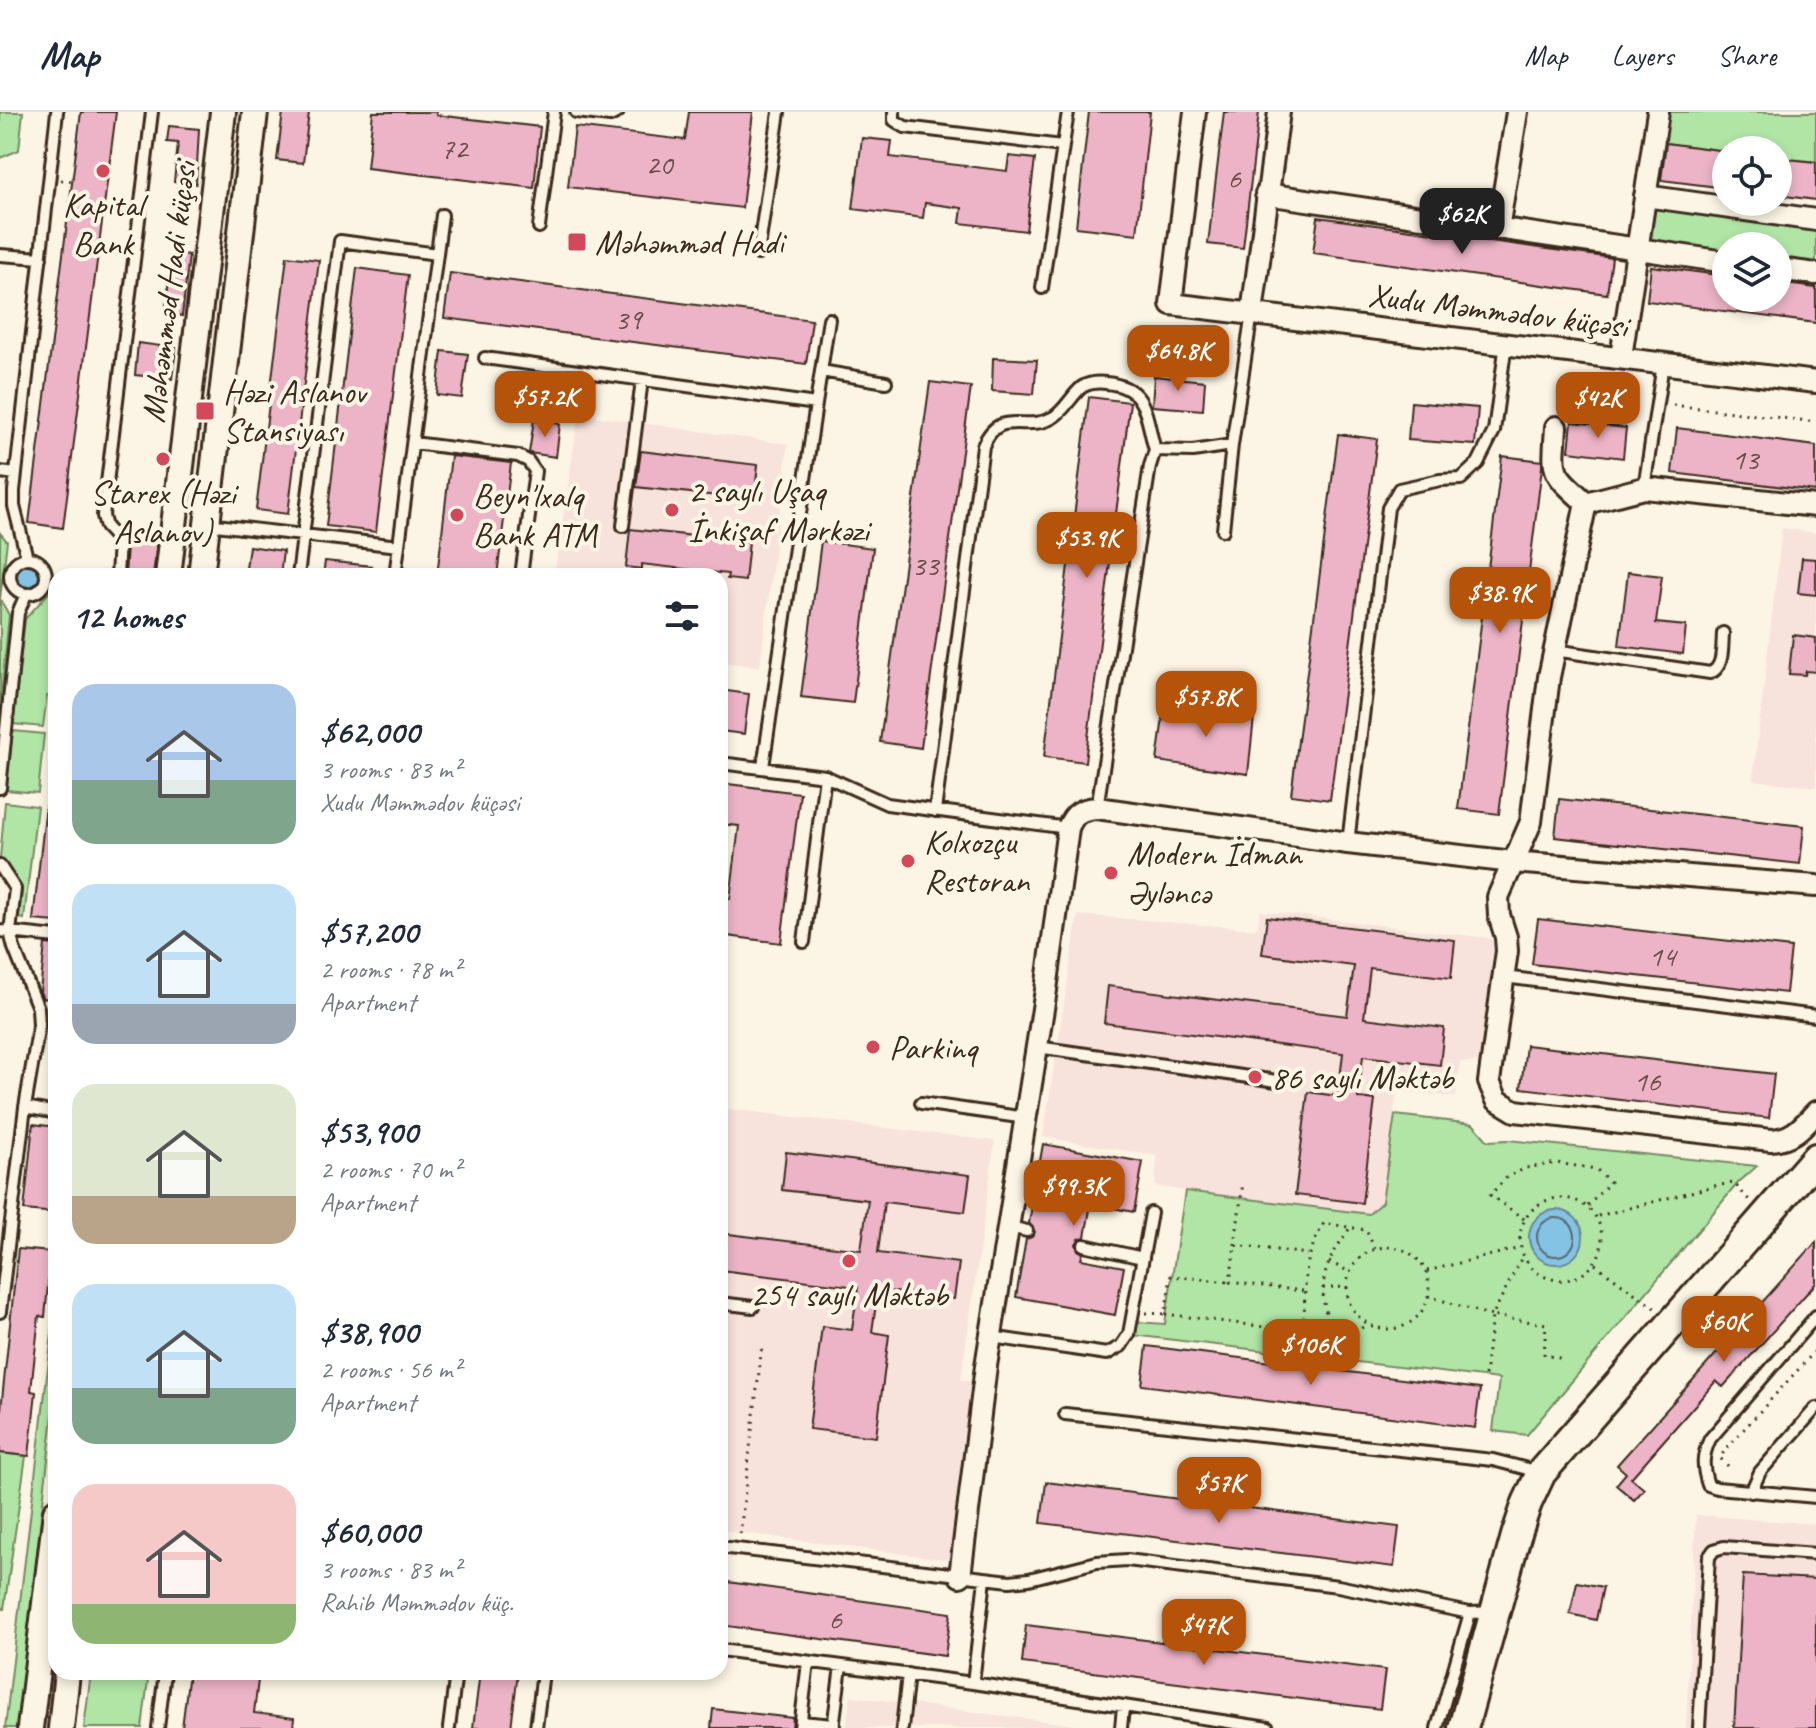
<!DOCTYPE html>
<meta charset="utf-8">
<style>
body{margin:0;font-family:Caveat,sans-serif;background:#f6f6f7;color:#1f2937;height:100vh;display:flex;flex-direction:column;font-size:30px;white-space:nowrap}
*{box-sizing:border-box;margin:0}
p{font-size:26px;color:#747a83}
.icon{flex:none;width:44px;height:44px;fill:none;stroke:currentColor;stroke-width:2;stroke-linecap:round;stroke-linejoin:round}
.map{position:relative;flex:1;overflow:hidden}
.side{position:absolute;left:48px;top:456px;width:680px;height:1112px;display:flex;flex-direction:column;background:#fff;border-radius:24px;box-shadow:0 4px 12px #0003}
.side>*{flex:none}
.tools{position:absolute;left:1712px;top:24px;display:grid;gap:16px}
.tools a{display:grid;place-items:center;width:80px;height:80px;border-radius:50%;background:#fff;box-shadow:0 4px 12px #0003;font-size:40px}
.price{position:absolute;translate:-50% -68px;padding:0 18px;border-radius:16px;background:#b45309;color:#fff;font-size:26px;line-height:52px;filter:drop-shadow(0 2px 4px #0008)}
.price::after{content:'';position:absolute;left:50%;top:48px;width:24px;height:18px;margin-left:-12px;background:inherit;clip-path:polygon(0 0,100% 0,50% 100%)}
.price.current{background:#222;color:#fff}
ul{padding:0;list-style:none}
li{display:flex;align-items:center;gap:24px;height:200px;padding:0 24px}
li span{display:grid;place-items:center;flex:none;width:224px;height:160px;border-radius:24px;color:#555}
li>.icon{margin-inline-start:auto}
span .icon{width:96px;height:96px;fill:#fffc;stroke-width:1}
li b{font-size:34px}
h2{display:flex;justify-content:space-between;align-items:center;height:96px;padding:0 24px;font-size:34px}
header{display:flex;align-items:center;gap:48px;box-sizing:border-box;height:112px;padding:0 40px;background:#fff;border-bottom:2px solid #e0e1e3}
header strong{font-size:38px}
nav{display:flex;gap:44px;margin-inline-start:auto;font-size:28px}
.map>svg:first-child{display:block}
.built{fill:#f8e2dc}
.green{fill:#b0e5a6;stroke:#768862;stroke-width:2}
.water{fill:#85c3e5;stroke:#678695;stroke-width:2}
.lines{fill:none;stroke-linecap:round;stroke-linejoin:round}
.shore{stroke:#59676e;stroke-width:2}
.building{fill:#edb4c7;stroke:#3b2a1e;stroke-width:2}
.service-casing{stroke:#3b2a1e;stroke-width:16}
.minor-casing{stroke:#3b2a1e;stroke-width:26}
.tertiary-casing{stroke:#3b2a1e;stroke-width:30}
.secondary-casing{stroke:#3b2a1e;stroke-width:34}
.path{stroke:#3b2a1e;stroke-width:3;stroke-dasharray:2 6;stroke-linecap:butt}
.service{stroke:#fcf5e5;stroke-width:10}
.minor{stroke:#fcf5e5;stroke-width:20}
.tertiary{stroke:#fcf5e5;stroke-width:24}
.secondary{stroke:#fcf5e5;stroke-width:28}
.poi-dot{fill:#d1495b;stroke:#fcf5e5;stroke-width:3}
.labels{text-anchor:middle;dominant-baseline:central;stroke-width:8;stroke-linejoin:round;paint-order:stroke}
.number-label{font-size:30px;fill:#684c48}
.poi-label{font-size:34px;fill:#3b2a1e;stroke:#fcf5e5;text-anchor:start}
.street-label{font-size:34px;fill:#3b2a1e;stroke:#fcf5e5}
</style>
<header>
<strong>Map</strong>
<nav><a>Map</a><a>Layers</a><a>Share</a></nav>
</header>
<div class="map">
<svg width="1816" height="1616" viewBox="0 0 1816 1616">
<rect width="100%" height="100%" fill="#fcf5e5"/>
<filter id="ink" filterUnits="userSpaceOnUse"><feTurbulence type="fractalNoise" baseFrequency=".0125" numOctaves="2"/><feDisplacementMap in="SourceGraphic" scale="16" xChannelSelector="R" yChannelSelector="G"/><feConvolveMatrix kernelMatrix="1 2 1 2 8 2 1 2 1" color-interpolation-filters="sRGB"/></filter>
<g filter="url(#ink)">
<path class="built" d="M579,302L788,332L760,555L720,550V464H554Z
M1782,416L1816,421V675L1753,668Z
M1260,799L1496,827L1483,950H1460L1456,985L1397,979L1382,1090L1369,1102L1240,1088L1155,1074L1157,1044L1043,1025L1078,803L1257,817Z
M720,996L995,1029L961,1268L973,1269L950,1448L720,1418Z
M1696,1403L1816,1412V1616H1686Z
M851,1584L1083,1614V1616H846Z"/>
<path class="green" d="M0,0H23L19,38L0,46Z
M1667,0H1816V50L1778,46V38L1726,39L1664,31Z
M1655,87L1816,111V159L1778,154V134H1726V147L1646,136Z
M0,421L7,429L0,487L9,503L0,597Z
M56,473V584H47L43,615L13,612L25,507Z
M13,619L44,622L38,681L6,678Z
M5,690L37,694L24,807L19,806L22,777L0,746Z
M1395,1003L1473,1012L1488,1029L1508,1028L1757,1054L1738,1071L1527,1323L1493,1319L1499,1267L1132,1223L1137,1210L1165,1212L1185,1079L1369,1102L1382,1090Z
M56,1188V1278L17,1616H5Z
M0,1341L26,1344L4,1497L0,1496Z
M91,1560H149L142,1616H84Z"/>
<path class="water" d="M14 465a13 13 0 1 1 26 0a13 13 0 1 1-26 0Z
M1529 1125a27 27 0 1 1 54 0a27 27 0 1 1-54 0Z"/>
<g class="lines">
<path class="shore" d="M1537 1125a19 19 0 1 1 38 0a19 19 0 1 1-38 0Z"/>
</g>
<path class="building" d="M81,0H116L63,416L29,411Z
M283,0H309L303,51L277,48Z
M373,0H436V3L540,15L534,76L367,56Z
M689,0H753L742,96L568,75L575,15L685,28Z
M1089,0H1150L1137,122L1076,115Z
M1224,0H1259L1243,136L1208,132Z
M169,14L199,17L196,72L174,70L178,31L167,30Z
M862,26L892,29L890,45L1007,59L1009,44L1035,47L1026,119L960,111L962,96L925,91L923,106L853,97Z
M1666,31L1726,39V76L1661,68Z
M1778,46L1816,50V88L1778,83Z
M1318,105L1612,146L1607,182L1313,141Z
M172,141L189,143L182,204L165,201Z
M287,144L319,148L288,402L256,398Z
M1651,154L1726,164V186H1778V171L1816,176V211L1647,189Z
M357,156L408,163L376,420L326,414Z
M450,161L812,208L806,252L444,206Z
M138,231L176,236L172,267L135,263Z
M442,239L468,242L462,286L437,283Z
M993,246L1037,248L1034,282L992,279Z
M1154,264L1205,269L1203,298L1152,294Z
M930,270L971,275L921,636L880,630Z
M1089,285L1130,290L1085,650L1044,645Z
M1411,290L1478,296L1475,333L1408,328Z
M534,308L560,312L556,345L529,341Z
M1572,310L1626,316L1623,346L1569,339Z
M1677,316L1816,334V379L1672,361Z
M1338,322L1377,327L1330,688L1291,683Z
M641,339L758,353L754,388L636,375Z
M451,344L511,351L497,464H437Z
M1502,344L1542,349V355L1499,702L1458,697Z
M630,417L749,430L745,469L727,467L728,462L642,452V457L626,455Z
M128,419L158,423L153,464H125Z
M821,429L873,436L853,591L801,585Z
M249,434L283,439L280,464H245Z
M1802,446L1816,447V483L1798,481Z
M325,449L372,454L371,464H323Z
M1628,460L1662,464L1656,511L1686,514L1683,542L1619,534Z
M1793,523L1816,526V560L1806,559L1805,563L1789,562Z
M720,578L749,582L744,622L720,619Z
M1165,591L1254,605L1248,662L1157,649Z
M720,671L800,681L781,831L720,823V786L730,787L739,714L720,712Z
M1559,687L1804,714L1800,752L1555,725Z
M46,693H56V810L33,808Z
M1267,805L1455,828L1451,866L1370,856L1364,906L1444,916L1440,953L1363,944L1358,986L1375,988L1362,1091L1295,1083L1308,980L1338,984L1343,941L1104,911L1108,874L1347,904L1354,854L1262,842Z
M1538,807L1791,836L1786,881L1532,852Z
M45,832L56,833V888L43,886L40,880Z
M1526,933L1774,962L1769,1006L1521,976Z
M33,1012L56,1015V1101L24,1098Z
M1043,1032L1143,1050L1134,1100L1091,1092L1085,1125L1079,1127L1076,1132L1078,1138L1083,1141L1081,1147L1124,1155L1115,1203L1016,1185L1026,1127L1032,1125L1035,1120L1029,1111Z
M786,1040L970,1063L965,1100L884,1090L878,1141L959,1151L954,1187L878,1178L872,1220L889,1223L876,1325L809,1317L822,1214L852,1218L858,1175L720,1158V1121L861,1138L868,1088L782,1078Z
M1816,1130V1171L1723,1275L1716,1269L1631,1366L1644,1377L1634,1388L1616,1373L1626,1361L1617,1353Z
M18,1137L51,1140L45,1205L39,1204L31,1279L36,1280L29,1344L0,1341V1307Z
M1147,1234L1480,1277L1475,1316L1142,1273Z
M1046,1370L1399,1415L1394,1455L1041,1411Z
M1743,1463L1816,1467V1616H1734Z
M720,1469L951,1501L945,1544L720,1513Z
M1577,1470L1603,1475L1596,1508L1570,1502Z
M1026,1513L1385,1558L1380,1597L1022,1551Z
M189,1560H259L254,1601L294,1606L293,1616H182Z
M480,1560H518L511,1616H473Z
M713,1597L793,1606L792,1616H711Z"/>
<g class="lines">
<g class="service-casing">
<path id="service" d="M576,0L610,4L618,0
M894,0V8L905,15L1062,34
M539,115L554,0
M758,142L779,0
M0,143L41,146
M1042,176L1068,0
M485,246L816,292L763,655
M821,259L886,270
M816,292L829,207
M413,331L518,344L528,349L535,359L521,464
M0,360L16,362
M1644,376L1663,252
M207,412L399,434
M623,414L642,268
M1223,418L1232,333
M10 464a18 18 0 1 1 36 0a18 18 0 1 1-36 0Z
M27,446L14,394V379L57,0
M117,464L119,429L106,415L103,404L152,0
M298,464L340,129L437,142
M395,464L442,103
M1554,538L1710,561C1724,556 1722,535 1723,521
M720,651L825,664L887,692L1068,716
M0,676L18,501L26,482
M1097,696L1150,354L1155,338L1193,339L1232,333L1252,201
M935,699L983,334C999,295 1024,321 1052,306C1064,300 1071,284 1082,275C1089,271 1098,270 1106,271C1148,275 1145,303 1155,338
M1348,731L1388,396L1399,377L1440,368L1461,367L1478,351L1494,319L1506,231
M0,754L15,777L10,820L14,836L38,896L39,913L25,995L0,1200
M0,819L56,825
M804,830L825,664
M1504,865L1816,904
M1037,935L1277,969
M921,991L1026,1006
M25,995L56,1001
M1009,1115L1027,1119
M1084,1133L1143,1146
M720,1191L753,1195
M1816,1204L1710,1327C1702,1344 1702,1355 1708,1373L1717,1376L1816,1385
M991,1225L1107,1242L1121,1234L1129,1222L1151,1101
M1065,1302L1493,1348L1539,1360
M1751,1380L1760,1360L1816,1296
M720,1435L1010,1469L1029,1467L1097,1450L1127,1448L1338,1474L1470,1501L1493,1500
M720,1538L973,1571L1268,1616
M973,1571L985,1467
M801,1610L834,1613
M158,1616L165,1560
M449,1616L456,1560
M536,1616L543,1560
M800,1616L808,1550
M833,1616L841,1554
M902,1616L908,1562
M1121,1616L1123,1595
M1437,1616L1470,1501
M1699,1616L1709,1445L1714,1438L1724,1435L1816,1442"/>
</g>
<g class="minor-casing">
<path id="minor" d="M1195,0L1171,192L1816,270
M1266,82L1726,150
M1645,84L1816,108
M1498,117L1517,0
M1778,157L1816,162
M1252,201L1279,0
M1621,245L1658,0
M1556,315C1553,363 1550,358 1586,391
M1816,394L1644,376L1586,391L1549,565L1531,710L1498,785L1499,803L1506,825L1507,839L1489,970L1497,988L1515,999L1771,1028C1793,1027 1802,1015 1816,1000
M960,1464L986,1254L1046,878L1068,716C1074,701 1081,697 1097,696L1348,731L1513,750L1816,774"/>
</g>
<g class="tertiary-casing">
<path id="tertiary" d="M168,464L223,0
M201,464L255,0
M30,1616L56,1400
M61,1616L67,1560"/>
</g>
<g class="secondary-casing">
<path id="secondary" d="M1463,1616L1516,1424L1527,1391L1541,1361L1816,1046"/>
</g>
<path class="path" d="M61,68L72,69
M1673,293L1816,310
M1520 1127a41 41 0 1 1 82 0a41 41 0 1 1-82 0Z
M1598,1104L1714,1074L1734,1071L1750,1089
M1524,1107L1490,1083L1507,1065L1526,1056L1557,1051L1596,1057L1610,1070L1587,1095
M1235,1133L1243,1070
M1347 1176a41 41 0 1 1 82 0a41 41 0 1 1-82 0Z
M1329,1150L1350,1160
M1595,1152L1656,1197
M1427,1159L1520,1136
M1323,1176L1347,1175
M1303,1179L1230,1170L1235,1133L1308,1142
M1428,1184L1492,1204L1523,1143
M1146,1201L1165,1202L1171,1164L1230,1170
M1165,1202L1342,1225L1353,1222L1367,1212
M1304,1206C1306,1163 1302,1151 1324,1111L1366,1118L1375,1137
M1332,1224C1317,1174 1320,1158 1350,1116
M1485,1264L1492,1204L1546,1212L1544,1243L1564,1247
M1728,1354L1720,1346L1725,1338L1816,1238
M740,1422L762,1234"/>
<use href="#service" class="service"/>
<use href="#minor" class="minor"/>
<use href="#tertiary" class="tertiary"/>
<use href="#secondary" class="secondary"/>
</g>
</g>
<g class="poi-dot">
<circle cx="103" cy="59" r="8"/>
<rect x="567" y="120" width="20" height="20" rx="4"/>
<rect x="195" y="289" width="20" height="20" rx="4"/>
<circle cx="163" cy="347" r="8"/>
<circle cx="672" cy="398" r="8"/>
<circle cx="457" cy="403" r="8"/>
<circle cx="908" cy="749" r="8"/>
<circle cx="1111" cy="761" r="8"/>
<circle cx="873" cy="935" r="8"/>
<circle cx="1255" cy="965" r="8"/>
<circle cx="849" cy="1149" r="8"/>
</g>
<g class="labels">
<g class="number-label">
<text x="454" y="36">72</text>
<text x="659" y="52">20</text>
<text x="1234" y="66">6</text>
<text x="628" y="207">39</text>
<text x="1745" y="347">13</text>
<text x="925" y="453">33</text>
<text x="1662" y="844">14</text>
<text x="1647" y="969">16</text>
<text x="835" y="1507">6</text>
</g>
<g class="poi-label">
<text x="103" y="92" text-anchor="middle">Kapital<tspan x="103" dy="39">Bank</tspan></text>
<text x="595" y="130">Məhəmməd Hadi</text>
<text x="223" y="279">Həzi Aslanov<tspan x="223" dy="39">Stansiyası</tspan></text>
<text x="688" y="378">2 saylı Uşaq<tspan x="688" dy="39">İnkişaf Mərkəzi</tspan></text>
<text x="163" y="380" text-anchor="middle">Starex (Həzi<tspan x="163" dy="39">Aslanov)</tspan></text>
<text x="473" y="383">Beyn'lxalq<tspan x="473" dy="39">Bank ATM</tspan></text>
<text x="924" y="729">Kolxozçu<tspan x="924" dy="39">Restoran</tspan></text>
<text x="1127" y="741">Modern İdman<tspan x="1127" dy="39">Əyləncə</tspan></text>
<text x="889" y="935">Parkinq</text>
<text x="1271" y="965">86 saylı Məktəb</text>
<text x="849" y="1182" text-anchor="middle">254 saylı Məktəb</text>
</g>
<g class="street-label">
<text transform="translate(168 180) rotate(-83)">Məhəmməd Hadi küçəsi</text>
<text transform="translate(1498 198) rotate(7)">Xudu Məmmədov küçəsi</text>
</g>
</g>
</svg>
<div class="tools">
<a><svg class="icon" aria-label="locate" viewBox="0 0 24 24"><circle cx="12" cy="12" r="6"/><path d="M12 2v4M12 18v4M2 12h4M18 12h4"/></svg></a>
<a><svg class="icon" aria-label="layers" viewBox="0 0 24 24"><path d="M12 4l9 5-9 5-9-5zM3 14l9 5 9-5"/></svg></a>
</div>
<b class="price current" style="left:1462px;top:144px">$62K</b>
<b class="price" style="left:1178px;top:281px">$64.8K</b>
<b class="price" style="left:545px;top:327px">$57.2K</b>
<b class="price" style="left:1598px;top:328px">$42K</b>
<b class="price" style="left:1087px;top:468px">$53.9K</b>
<b class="price" style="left:1500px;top:523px">$38.9K</b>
<b class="price" style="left:1206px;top:627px">$57.8K</b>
<b class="price" style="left:1074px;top:1116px">$99.3K</b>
<b class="price" style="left:1724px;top:1252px">$60K</b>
<b class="price" style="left:1311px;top:1275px">$106K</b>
<b class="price" style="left:1219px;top:1413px">$57K</b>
<b class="price" style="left:1204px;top:1555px">$47K</b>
<section class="side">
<h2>12 homes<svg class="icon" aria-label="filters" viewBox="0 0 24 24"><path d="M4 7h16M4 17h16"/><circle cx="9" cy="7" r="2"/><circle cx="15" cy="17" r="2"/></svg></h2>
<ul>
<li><span style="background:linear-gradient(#a9c7e8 60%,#7fa58c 0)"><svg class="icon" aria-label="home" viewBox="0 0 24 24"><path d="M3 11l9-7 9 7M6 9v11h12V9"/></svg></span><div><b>$62,000</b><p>3 rooms · 83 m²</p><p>Xudu Məmmədov küçəsi</p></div></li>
<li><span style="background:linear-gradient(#bfe0f5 75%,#9aa5b1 0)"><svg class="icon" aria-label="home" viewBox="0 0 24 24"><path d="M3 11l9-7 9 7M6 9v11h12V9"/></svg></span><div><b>$57,200</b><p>2 rooms · 78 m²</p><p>Apartment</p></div></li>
<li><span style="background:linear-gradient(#dfe7d0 70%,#b9a48a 0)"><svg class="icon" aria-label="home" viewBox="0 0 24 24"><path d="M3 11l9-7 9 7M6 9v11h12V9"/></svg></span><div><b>$53,900</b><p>2 rooms · 70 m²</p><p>Apartment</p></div></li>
<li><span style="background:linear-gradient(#bfe0f5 65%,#7fa58c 0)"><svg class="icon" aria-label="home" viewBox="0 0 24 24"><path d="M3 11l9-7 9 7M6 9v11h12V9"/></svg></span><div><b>$38,900</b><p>2 rooms · 56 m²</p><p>Apartment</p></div></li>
<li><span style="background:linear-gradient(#f6c9c9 75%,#8fb573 0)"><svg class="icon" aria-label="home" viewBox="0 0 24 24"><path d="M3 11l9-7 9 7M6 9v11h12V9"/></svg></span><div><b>$60,000</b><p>3 rooms · 83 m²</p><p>Rahib Məmmədov küç.</p></div></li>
</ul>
</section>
</div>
